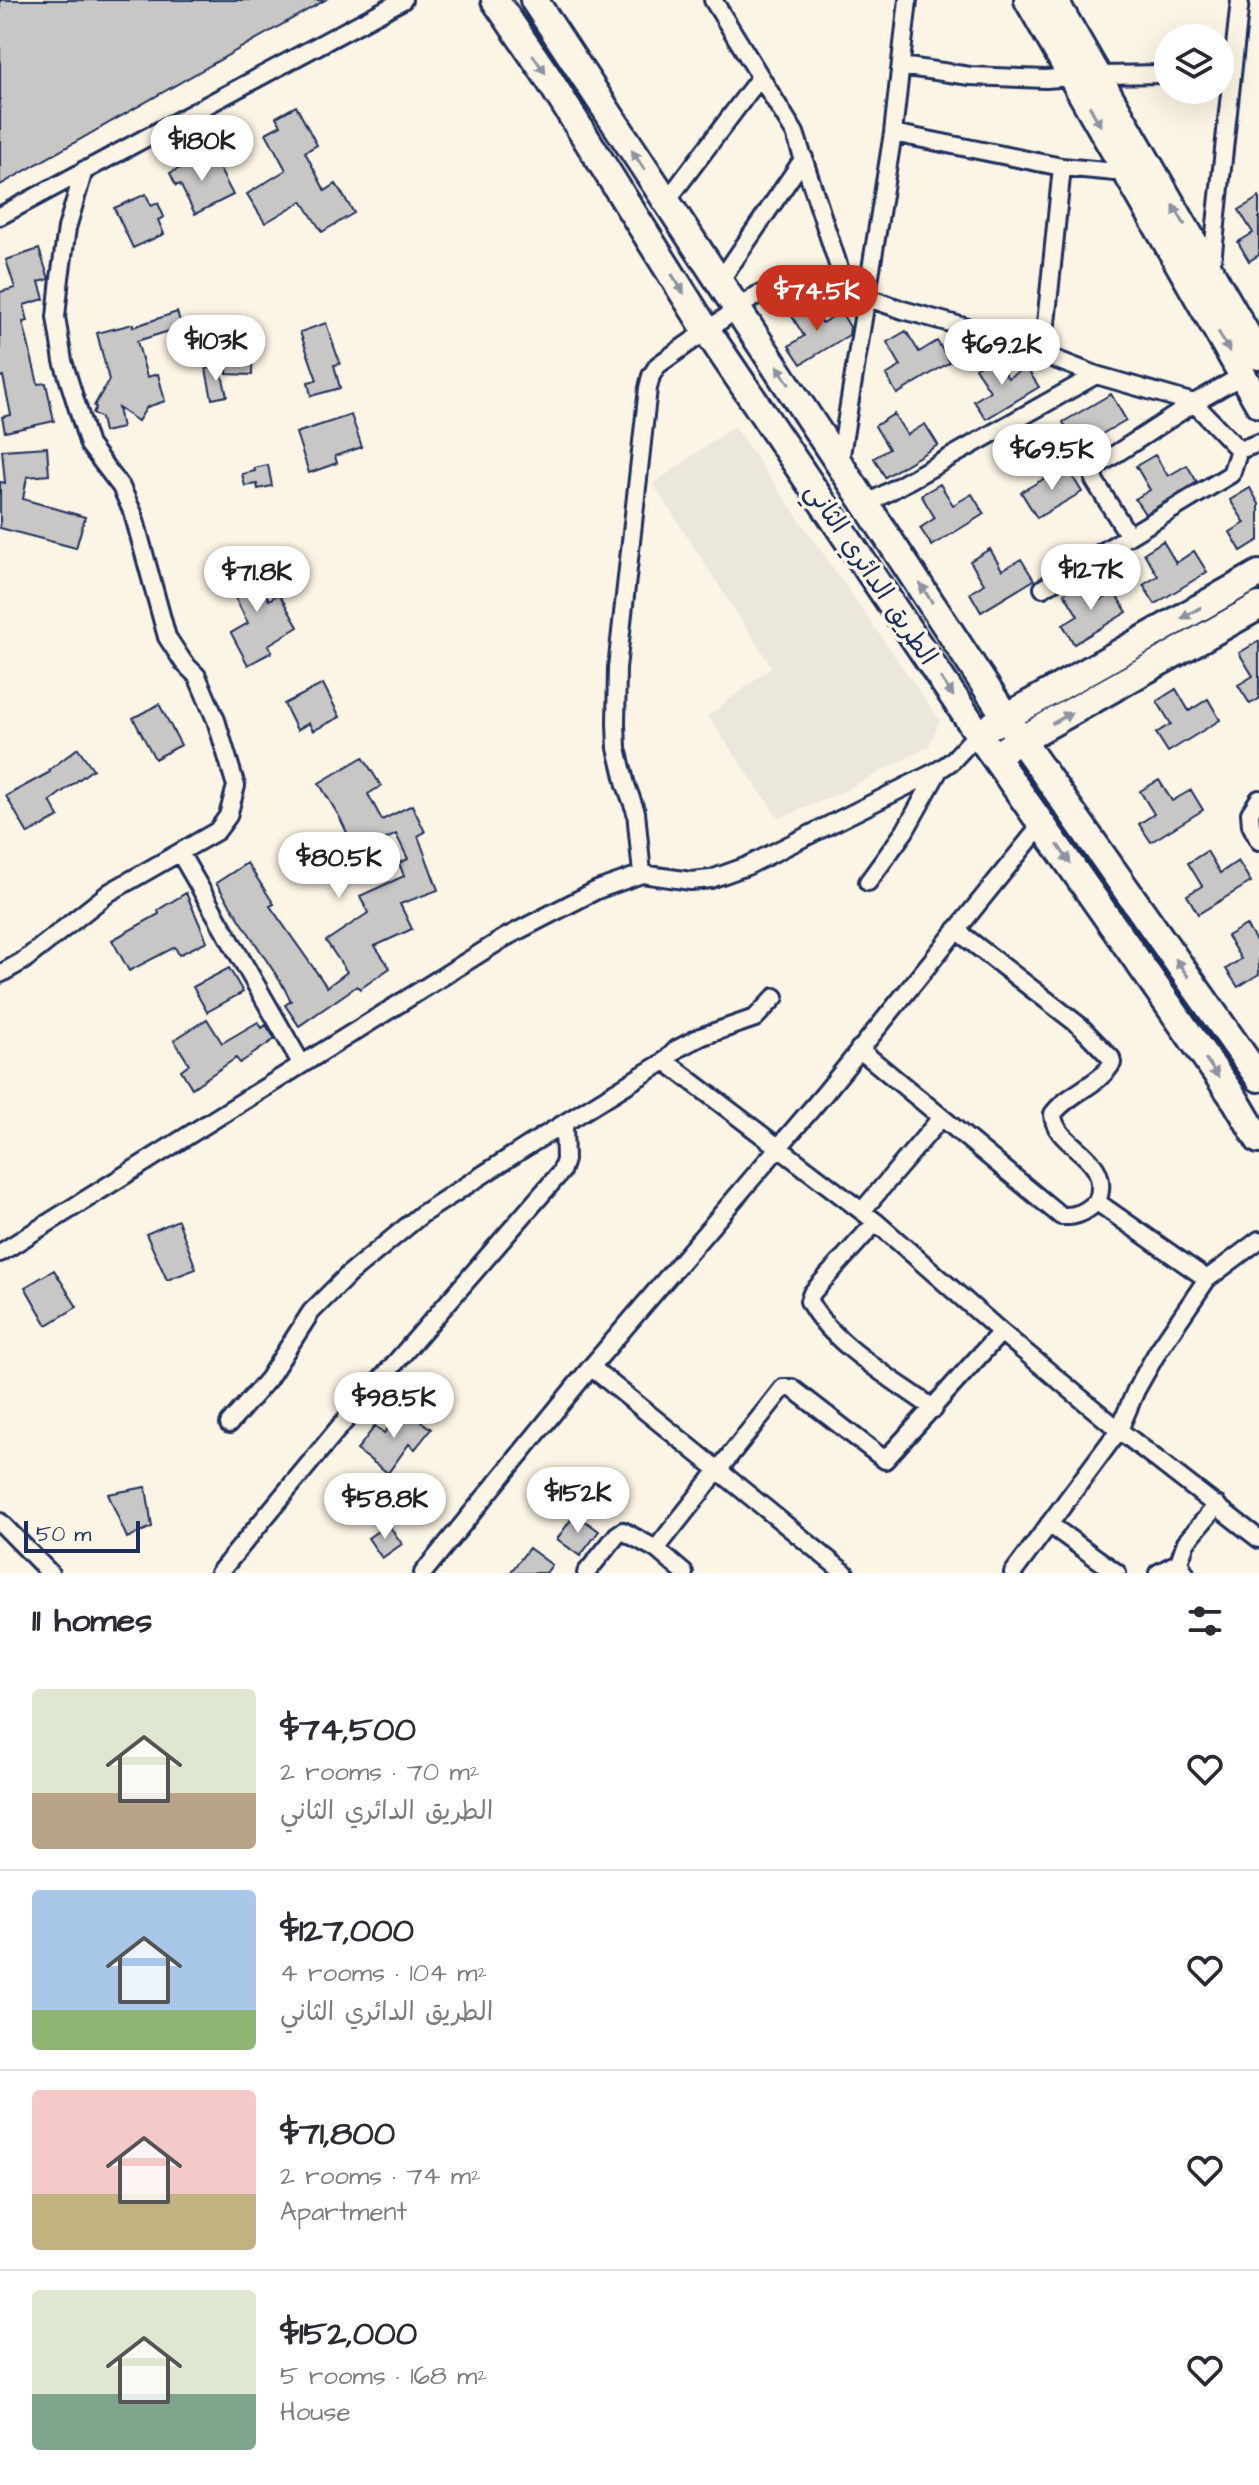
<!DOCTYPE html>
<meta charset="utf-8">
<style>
body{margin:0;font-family:"Architects Daughter","Playpen Sans Arabic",sans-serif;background:#f2f2f3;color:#2b2b33;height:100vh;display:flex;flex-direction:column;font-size:30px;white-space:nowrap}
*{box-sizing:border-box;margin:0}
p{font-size:26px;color:#7c7c81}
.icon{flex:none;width:44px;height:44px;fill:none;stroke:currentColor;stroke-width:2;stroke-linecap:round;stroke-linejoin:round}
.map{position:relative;height:1573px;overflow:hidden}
.side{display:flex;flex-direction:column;background:#fff;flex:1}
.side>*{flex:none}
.fabs{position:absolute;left:1154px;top:24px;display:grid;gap:16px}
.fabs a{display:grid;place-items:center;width:80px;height:80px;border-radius:50%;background:#fff;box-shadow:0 8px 32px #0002;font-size:40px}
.scale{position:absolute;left:24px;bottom:20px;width:116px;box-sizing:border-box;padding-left:8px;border:4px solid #1b2f5e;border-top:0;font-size:22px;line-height:28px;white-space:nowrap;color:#1b2f5e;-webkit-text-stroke:6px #fcf5e5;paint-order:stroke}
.price{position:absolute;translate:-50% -68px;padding:0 18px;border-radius:28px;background:#fff;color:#222;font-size:26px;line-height:52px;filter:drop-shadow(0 2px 4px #0008)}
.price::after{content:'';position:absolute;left:50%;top:48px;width:24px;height:18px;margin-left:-12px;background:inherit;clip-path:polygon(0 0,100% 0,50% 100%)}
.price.active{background:#c8321e;color:#fff}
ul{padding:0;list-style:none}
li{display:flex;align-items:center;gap:24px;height:200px;padding:0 32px}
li+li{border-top:2px solid #e1e1e2}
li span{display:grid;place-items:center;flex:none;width:224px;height:160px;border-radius:8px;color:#555}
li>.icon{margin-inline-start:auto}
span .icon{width:96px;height:96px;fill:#fffc;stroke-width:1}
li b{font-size:34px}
h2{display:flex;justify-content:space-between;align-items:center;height:96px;padding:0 32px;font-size:34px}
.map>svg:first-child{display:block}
.built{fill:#ece7dc}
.building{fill:#c8c7c6;stroke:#1b2f5e;stroke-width:2}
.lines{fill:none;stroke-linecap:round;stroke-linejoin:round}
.minor-casing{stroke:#1b2f5e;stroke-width:22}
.primary-casing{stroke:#1b2f5e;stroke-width:32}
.minor{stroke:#fcf5e5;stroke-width:16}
.primary{stroke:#fcf5e5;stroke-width:26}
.oneway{fill:#8c92a2}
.labels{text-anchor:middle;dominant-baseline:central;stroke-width:7;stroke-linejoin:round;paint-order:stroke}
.street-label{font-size:26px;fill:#1b2f5e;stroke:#fcf5e5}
</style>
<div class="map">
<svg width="1259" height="1573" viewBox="0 0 1259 1573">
<rect width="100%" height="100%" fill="#fcf5e5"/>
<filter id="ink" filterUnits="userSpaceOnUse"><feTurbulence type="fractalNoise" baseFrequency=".0125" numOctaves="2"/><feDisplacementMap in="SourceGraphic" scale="16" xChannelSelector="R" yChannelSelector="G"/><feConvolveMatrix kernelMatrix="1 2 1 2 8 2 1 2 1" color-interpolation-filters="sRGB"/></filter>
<g filter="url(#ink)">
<path class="built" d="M734,426L940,721L929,746L848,789L779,819L708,716L772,667L653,484Z"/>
<path class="building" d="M0,0H325L0,185Z
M296,106L317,145L305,152L325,191L336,184L354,213L322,232L302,201L265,223L247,194L286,170L266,133L281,125L276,117Z
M211,152L233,195L195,214L180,184L176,186L170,173Z
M146,194L151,206L158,203L164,217L158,220L164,234L133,248L114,208Z
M1259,197V255L1249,261L1238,242L1253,233L1239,210Z
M39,249L49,279L39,282L44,299L24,305L28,321L23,322L38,384L46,383L54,421L5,432L2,417L11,415L3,376L0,377V292L15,288L6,260Z
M809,302L822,323L841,312L850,327L849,335L801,364L789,346L804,336L790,313Z
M177,312L182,327L137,341L147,377L158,374L165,401L147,407L138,421L118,408L122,428L104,432L101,418L93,413L96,407L94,406L109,380L97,333L133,324V327Z
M326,323L340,364L334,365L340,388L311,396L308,382L317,380L300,332Z
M906,331L919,352L937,341L950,362L897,394L886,375L901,366L887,342Z
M228,339L253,340L252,375L227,374Z
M994,357L1008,378L1026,367L1039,387L986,419L974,401L990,391L975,368Z
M220,366L227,396L212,399L206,369Z
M1111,394L1126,420L1078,448L1063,422Z
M894,414L907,435L925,424L938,445L885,477L874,458L889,449L875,426Z
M351,415L362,447L335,456L337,463L309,473L296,433Z
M47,447L49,475L27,477L23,499L85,517L76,548L0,528V482L5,483L2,450Z
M1155,455L1168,476L1187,465L1197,482L1145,514L1135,499L1150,490L1136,466Z
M268,465L272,486L258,489L257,484L245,486L242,474L255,471L254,468Z
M1066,466L1082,492L1037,518L1021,492Z
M940,484L953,505L972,494L984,514L932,546L920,528L935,518L921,495Z
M1250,488L1259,504V540L1241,551L1230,532L1245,523L1230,500Z
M1163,541L1176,563L1194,551L1207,572L1155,604L1143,585L1158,576L1144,553Z
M990,549L1002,570L1021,559L1034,580L981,612L970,593L984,584L970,561Z
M249,561L269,600L279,594L298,627L268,645L272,652L248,665L231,633L248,623L223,574Z
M1083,582L1096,603L1114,592L1127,612L1074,644L1063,625L1078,616L1064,593Z
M1259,641V699L1250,704L1238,685L1253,676L1239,653Z
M323,684L340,717L313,731L309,723L297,730L284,704Z
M1176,689L1189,711L1208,699L1220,720L1168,752L1156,733L1171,724L1157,701Z
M159,704L181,745L155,759L133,718Z
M78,748L93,769L50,801L59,817L28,834L6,796L50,772L49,770Z
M363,757L381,786L368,794L382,820L412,805L425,832L418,836L438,890L400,904L412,929L375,946L390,968L360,989L357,986L299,1026L285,1005L291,1001L282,984L216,883L247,863L274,904L270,906L327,987L347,972L326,941L368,913L360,896L404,876L399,863L408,859L396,834L357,854L340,818L319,783Z
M1159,780L1172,801L1191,790L1203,810L1151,842L1139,824L1154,814L1140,791Z
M1207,851L1220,873L1238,861L1251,882L1198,914L1187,895L1202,886L1188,863Z
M186,893L207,941L179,955L175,947L129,971L112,940L159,914L158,910Z
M1246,925L1259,946V974L1238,987L1226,969L1241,959L1227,936Z
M229,968L243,992L207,1012L193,987Z
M207,1019L222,1043L258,1022L262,1028L266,1025L275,1039L240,1063L236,1058L192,1088L181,1070L189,1064L174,1040Z
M178,1220L196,1269L167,1280L146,1234Z
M54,1270L77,1307L47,1325L25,1287Z
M403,1408L431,1429L415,1449L409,1444L388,1473L357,1450L375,1426L384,1433Z
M146,1487L152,1527L127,1538L108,1494Z
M575,1514L599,1531L580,1556L557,1539Z
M388,1524L402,1544L382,1558L368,1538Z
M529,1548L552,1565L546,1573H510Z"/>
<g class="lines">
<g class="minor-casing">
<path id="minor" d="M713,0L795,133L844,283
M901,66L970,76L1046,79L1098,75L1168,74
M893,133L1062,167L1126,173
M666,202L760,77
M0,216L403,0
M1211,271L1240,0
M720,281L804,158
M1043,353L1062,167
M840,461L893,133L908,0
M867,504L1096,375
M1129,536L1094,480V468L1194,403L1243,375
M1043,588L1231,474L1239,450
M1259,799L1250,813L1251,825L1259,841
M180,853L301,1063
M642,874L636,812L626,785L617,748L616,724L617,668L648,388L651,376L658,365L757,295L796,284L844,283L865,297L903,310L990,334L1096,375L1194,403L1239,450L1259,443
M868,882L905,831L939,770
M956,930L1080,1026L1111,1058L1112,1063C1100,1085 1068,1093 1053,1114C1054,1148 1115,1155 1097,1202
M0,974L23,961L110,892L217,831L228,816L236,786L216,720L197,676L184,663L167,637L133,513L121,487L89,445L63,361L56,317L60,278L67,228L84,170
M859,1049L1061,1216C1077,1217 1085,1212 1097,1202L1207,1279
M665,1061L876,1222L1001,1332L1119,1430L1259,1539
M862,1211L941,1118
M876,1222L812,1293L809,1301C830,1343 896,1381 934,1409
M0,1253L506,937L597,890L642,874L691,881L711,879L747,866L939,770L952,761L978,733
M591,1367L845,1573
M229,1424L268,1379L311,1312L349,1274L422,1214L529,1145L665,1061L677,1049L700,1037L755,1018L775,997
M0,1522L50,1573
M1049,1524L1117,1573
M656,1549L783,1388H792L885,1460L1001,1332
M219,1573L337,1430L561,1172L565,1160L564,1125
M423,1573L591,1367L825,1093L1043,823
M586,1573L617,1535L623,1531L656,1549L684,1573
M1013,1573L1119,1430L1136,1390L1158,1351L1207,1279L1259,1240
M1158,1573L1179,1562
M1185,1573L1179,1562L1186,1542L1217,1505"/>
</g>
<g class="primary-casing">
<path id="primary" d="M495,0L545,73L707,331L986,745L1236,1101L1259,1140
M534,0L1021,740L1259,1078
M1028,0L1259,404
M1054,0L1259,356
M994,724L1259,574
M1007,748L1259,606"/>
</g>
<use href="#minor" class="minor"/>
<use href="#primary" class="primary"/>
</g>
<defs><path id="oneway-solid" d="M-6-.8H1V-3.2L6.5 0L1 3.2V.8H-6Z" transform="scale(2)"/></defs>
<g class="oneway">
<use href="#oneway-solid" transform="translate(539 64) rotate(56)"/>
<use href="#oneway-solid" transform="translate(1095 116) rotate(61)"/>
<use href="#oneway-solid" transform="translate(638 160) rotate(-123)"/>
<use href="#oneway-solid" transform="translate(1179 215) rotate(-120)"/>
<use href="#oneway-solid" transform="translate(678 284) rotate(58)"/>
<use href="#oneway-solid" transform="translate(1224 342) rotate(61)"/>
<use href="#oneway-solid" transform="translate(783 375) rotate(-123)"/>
<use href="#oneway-solid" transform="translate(926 593) rotate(-123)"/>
<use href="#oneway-solid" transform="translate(1191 613) rotate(150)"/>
<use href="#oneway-solid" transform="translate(947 687) rotate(56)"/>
<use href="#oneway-solid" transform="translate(1062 718) rotate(-29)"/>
<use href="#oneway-solid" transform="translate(1064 854) rotate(56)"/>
<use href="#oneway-solid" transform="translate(1182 968) rotate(-125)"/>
<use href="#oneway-solid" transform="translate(1212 1068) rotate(55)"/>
</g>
</g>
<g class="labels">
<g class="street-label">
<text transform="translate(871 574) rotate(56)">الطريق الدائري الثاني</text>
</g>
</g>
</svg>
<div class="fabs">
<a><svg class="icon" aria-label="layers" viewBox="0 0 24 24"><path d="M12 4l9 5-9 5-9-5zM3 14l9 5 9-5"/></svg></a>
</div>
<div class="scale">50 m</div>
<b class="price" style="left:202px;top:183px">$180K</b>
<b class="price active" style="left:817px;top:333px">$74.5K</b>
<b class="price" style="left:216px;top:383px">$103K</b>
<b class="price" style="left:1002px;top:387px">$69.2K</b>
<b class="price" style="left:1052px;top:492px">$69.5K</b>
<b class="price" style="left:1091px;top:612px">$127K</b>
<b class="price" style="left:257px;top:614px">$71.8K</b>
<b class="price" style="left:339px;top:900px">$80.5K</b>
<b class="price" style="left:394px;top:1440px">$98.5K</b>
<b class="price" style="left:578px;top:1535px">$152K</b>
<b class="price" style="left:385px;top:1541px">$58.8K</b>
</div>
<section class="side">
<h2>11 homes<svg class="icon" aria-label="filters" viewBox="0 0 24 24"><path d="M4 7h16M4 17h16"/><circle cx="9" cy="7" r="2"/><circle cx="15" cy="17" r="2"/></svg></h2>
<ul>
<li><span style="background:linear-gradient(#dfe7d0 65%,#b9a48a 0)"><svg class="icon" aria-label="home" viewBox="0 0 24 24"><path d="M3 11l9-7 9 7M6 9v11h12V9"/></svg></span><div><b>$74,500</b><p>2 rooms · 70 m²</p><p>الطريق الدائري الثاني</p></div><svg class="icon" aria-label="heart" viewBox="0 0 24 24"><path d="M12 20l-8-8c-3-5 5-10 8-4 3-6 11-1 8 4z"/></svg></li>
<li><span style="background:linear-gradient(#a9c7e8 75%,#8fb573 0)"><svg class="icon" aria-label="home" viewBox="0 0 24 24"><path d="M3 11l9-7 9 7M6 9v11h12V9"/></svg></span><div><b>$127,000</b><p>4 rooms · 104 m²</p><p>الطريق الدائري الثاني</p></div><svg class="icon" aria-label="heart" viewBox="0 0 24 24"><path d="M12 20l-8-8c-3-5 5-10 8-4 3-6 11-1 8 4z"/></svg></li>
<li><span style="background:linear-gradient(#f6c9c9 65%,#c2b280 0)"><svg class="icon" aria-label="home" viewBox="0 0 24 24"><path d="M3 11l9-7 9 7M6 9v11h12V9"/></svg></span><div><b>$71,800</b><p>2 rooms · 74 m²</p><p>Apartment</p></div><svg class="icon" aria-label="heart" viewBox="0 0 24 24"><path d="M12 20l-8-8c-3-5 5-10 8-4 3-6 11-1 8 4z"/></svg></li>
<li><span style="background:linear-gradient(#dfe7d0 65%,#7fa58c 0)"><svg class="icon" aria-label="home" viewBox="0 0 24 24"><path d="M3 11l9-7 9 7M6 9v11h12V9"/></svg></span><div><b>$152,000</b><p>5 rooms · 168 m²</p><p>House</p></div><svg class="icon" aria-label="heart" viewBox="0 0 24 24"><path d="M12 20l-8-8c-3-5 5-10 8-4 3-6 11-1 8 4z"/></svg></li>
</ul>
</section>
